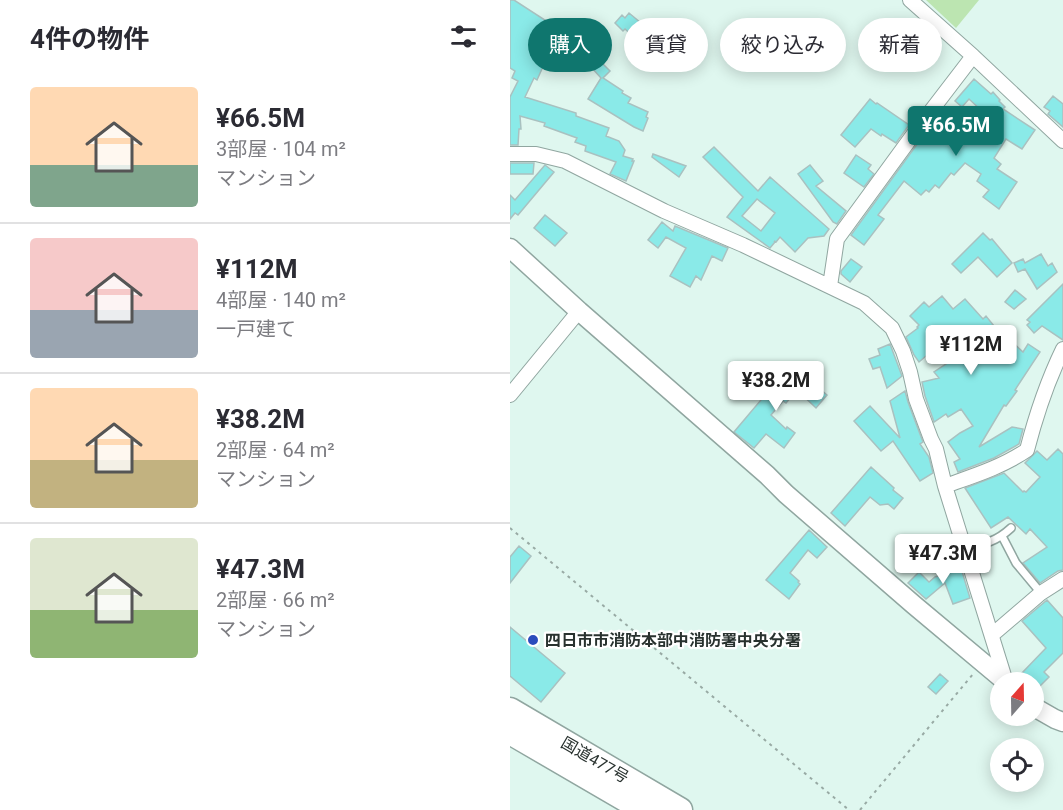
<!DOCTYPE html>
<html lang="ja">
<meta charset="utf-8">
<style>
body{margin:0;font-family:Roboto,"Noto Sans JP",sans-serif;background:#f7f7f7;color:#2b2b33;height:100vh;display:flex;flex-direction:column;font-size:22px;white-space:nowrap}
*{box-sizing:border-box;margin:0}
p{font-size:20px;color:#7c7c81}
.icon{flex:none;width:33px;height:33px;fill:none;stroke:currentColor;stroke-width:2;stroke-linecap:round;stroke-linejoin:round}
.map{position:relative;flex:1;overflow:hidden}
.sheet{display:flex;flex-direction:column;background:#fff;width:510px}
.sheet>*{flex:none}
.guide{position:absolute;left:18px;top:18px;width:444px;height:54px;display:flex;gap:12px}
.needle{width:39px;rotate:20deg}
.controls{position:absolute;left:480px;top:672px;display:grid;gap:12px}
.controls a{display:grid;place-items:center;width:54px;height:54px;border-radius:50%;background:#fff;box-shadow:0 3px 15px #0003;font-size:30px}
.price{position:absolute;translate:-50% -51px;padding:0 14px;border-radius:6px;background:#fff;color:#222;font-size:20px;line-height:39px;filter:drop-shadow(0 2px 3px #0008)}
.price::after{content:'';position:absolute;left:50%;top:36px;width:18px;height:14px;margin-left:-9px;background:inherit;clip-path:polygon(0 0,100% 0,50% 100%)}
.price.on{background:#0f766e;color:#fff}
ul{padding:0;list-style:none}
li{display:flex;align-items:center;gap:18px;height:150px;padding:0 30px}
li+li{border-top:2px solid #e1e1e2}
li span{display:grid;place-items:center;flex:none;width:168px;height:120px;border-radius:6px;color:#555}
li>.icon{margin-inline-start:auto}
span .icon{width:72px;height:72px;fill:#fffc;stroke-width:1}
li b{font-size:26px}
h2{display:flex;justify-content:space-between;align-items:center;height:72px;padding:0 30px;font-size:26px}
.pill{padding:0 21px;border-radius:27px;background:#fff;box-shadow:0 3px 15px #0003;font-size:21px;line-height:54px}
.pill.on{background:#0f766e;color:#fff}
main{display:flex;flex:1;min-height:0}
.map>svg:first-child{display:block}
.green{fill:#bce5b1}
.building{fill:#8aeae8;stroke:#a9c1c0;stroke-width:1.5;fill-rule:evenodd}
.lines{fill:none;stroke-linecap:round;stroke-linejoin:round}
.lane-casing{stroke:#90a6a0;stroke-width:10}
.street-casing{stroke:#90a6a0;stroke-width:16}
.secondary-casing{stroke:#90a6a0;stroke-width:21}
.highway-casing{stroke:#90a6a0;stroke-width:27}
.path{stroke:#98aaa4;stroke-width:2;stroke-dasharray:3 4.5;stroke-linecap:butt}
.lane{stroke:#fff;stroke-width:7}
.street{stroke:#fff;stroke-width:14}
.secondary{stroke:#fff;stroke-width:18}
.highway{stroke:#fff;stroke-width:24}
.poi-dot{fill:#2b4cbc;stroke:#fff;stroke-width:2}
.labels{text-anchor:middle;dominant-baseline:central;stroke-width:4.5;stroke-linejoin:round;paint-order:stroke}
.poi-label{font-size:16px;font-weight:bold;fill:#29322f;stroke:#fff;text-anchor:start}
.street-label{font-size:16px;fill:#29322f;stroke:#fff}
</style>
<main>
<section class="sheet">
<h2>4件の物件<svg class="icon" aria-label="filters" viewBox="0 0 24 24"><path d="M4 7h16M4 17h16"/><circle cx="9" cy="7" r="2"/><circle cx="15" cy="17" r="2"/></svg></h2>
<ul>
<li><span style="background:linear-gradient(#ffd9b3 65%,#7fa58c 0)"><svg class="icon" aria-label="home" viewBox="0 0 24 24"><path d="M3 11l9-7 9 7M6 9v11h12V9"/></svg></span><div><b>¥66.5M</b><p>3部屋 · 104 m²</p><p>マンション</p></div></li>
<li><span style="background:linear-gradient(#f6c9c9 60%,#9aa5b1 0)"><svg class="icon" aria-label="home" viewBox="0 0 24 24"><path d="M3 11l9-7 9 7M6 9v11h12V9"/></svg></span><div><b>¥112M</b><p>4部屋 · 140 m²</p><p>一戸建て</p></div></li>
<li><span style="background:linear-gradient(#ffd9b3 60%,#c2b280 0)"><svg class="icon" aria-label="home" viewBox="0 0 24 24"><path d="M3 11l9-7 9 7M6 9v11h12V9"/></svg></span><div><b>¥38.2M</b><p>2部屋 · 64 m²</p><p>マンション</p></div></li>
<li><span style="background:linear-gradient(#dfe7d0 60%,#8fb573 0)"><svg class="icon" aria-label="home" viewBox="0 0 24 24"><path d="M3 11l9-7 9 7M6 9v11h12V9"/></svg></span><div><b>¥47.3M</b><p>2部屋 · 66 m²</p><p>マンション</p></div></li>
</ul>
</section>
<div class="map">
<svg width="553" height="810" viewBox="0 0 553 810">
<rect width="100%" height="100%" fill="#dff7ef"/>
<path class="green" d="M416,0H469L446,28Z"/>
<path class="building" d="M0,0H4L41,24L29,43L41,49L27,80L24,78L15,97L66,113V116L99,128L96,136L109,141L115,150L113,156L123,159L122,161H124L116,181L100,174L106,162L75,151L76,146L65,142L67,138L34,126L35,123L10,116L11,129H9L8,145H0V97L8,81L2,78L5,71L0,68Z
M119,13L137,28L126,39L115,29L113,31L105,23L112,15L115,18Z
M90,61L100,71L93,78L113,91L112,93L121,98L118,103L138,112L136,117L138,118L133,131L124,127L78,99L91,78L82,68Z
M464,79L481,94L483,92L490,100L489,101L495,107L493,109L525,130L512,149L496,139L484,158L491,164L487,169L507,182L489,209L473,197L479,190L467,181L471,174L455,163L444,175L441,173L429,188L425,185L419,192L416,190L411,195L394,181L368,215L374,219L354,245L341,235L421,125L424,127L426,124L439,131L441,128L462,141L473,125L467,119L473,112L459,99L452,107L445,101Z
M543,96L553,104V127L538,114L540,111L534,107Z
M360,99L366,104L367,103L399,125L386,143L372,134L371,136L361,129L345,147L331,135Z
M204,147L248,191L260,177L319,229L314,236L298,238L285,252L270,237L266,242L264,241L265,242L260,248L217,217L233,197L193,157ZM247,199L265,213L251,231L232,216Z
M143,154L176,166L169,177L142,157Z
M346,155L361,165L358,169L364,174L354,187L334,173Z
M0,163H24L23,174H0Z
M35,165L44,172L8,215L5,213L0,219V195L5,200Z
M300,165L313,181L306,186L336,211L327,224L323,222L288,174Z
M35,215L57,233L45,246L24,228Z
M152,222L163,231L165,226L218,248L212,261L202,256L191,280L186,276L180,287L160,276L176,248L156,237L148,248L138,240Z
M473,233L480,240L482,239L502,263L487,277L468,257L451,273L442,264Z
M531,254L538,266L542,263L547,272L527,289L515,269L508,272L504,263L513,259L515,263Z
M341,259L352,267L340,282L331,274V271Z
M553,284V340L532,326L524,333L517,325L520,322L517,320Z
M505,290L516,299L504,309L495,302Z
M432,296L443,309L455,299L473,319L476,316L484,326L481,329L496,342L499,339L513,352L518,344L530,352L505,390L507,391L496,406L494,405L469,447L502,427L513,429L509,444L484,458L448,472L444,462L450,459L438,442L450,433L463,426L451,409L438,417L436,414L424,422L415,396L412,382L429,378L424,372L454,352L441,337L437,340L436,339L409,362L404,355L396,337L408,328L407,327L409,325L400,316L414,302L419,307Z
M380,344L392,376L377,388L370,367L363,369L359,359L370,355L368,349Z
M272,375L285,386L295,376L317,395L306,408L287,390L276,403L273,401L261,415L276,429L277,427L285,433L274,448L256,434L244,448L224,432Z
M395,391L398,402L413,442L410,444L419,457L423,473L410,481L383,441L371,451L344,421L360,406L390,438L380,401Z
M548,449L553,454V570L548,571L530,583L513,563L537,547L520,529L516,534L498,517L481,528L455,488L494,473L513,492L514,491L516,492L530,477L515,463L527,451L537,460Z
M361,467L384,488L383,490L393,498L384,509L378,504L370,505L360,497L335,526L321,513Z
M299,530L317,547L307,558L298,550L280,573L289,581L288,582L290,584L279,599L256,580Z
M429,538L444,552L433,564L418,551Z
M9,546L21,556L0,583V557Z
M451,568L460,598L443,604L435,583L416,599L398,583L409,572L419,582L425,577Z
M537,600L553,618V653L534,672L539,677L527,689L524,686V682H520L511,674L536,648L512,621Z
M0,627L55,673L31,702L0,676Z
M430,674L438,681L426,694L418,687Z"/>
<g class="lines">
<g class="lane-casing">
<path id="lane" d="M492,536L506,563L531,593
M454,548C474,544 486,542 501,528"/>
</g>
<g class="street-casing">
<path id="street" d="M400,0L463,56L553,141
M0,154H26L55,161L154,211L233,245L354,303L382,328L393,351L400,372L406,399L421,439L426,449L435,486L496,682
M320,286L327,239L411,124L463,56
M0,395L69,311
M435,486C463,476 492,467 517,450C526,415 537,382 553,349
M482,635L531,593L553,579"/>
</g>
<g class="secondary-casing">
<path id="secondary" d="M0,248L69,311L257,475L276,494L404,605L496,682
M524,707L545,719L553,722"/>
</g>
<g class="highway-casing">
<path id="highway" d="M0,710L170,810
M0,732L134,810"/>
</g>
<path class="path" d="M0,528L339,810
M350,810L463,674"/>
<use href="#lane" class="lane"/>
<use href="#street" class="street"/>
<use href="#secondary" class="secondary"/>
<use href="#highway" class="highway"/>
</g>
<circle class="poi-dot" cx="23" cy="640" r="6"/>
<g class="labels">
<g class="poi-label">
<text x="35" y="640">四日市市消防本部中消防署中央分署</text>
</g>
<g class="street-label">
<text transform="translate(85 760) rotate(30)">国道477号</text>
</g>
</g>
</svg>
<div class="controls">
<a><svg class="needle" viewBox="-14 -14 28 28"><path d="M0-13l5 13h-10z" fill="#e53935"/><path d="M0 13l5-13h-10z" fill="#7c7c81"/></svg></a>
<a><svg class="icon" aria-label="locate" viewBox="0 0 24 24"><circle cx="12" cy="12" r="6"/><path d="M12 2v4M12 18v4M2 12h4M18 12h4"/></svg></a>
</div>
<b class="price on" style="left:446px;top:157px">¥66.5M</b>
<b class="price" style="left:461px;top:376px">¥112M</b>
<b class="price" style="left:266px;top:412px">¥38.2M</b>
<b class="price" style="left:433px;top:585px">¥47.3M</b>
<div class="guide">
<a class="pill on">購入</a>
<a class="pill">賃貸</a>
<a class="pill">絞り込み</a>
<a class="pill">新着</a>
</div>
</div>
</main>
